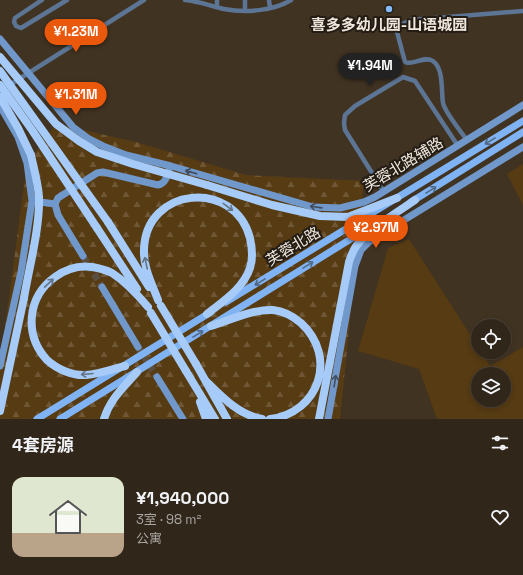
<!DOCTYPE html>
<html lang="zh">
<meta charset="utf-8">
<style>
body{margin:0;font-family:"Space Grotesk","Noto Sans SC",sans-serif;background:#3d3227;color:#f1f3f6;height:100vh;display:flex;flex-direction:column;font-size:15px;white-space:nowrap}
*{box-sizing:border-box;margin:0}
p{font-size:13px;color:#a8a5a2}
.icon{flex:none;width:22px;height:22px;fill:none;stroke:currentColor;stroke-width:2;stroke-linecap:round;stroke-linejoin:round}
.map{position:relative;height:419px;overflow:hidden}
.side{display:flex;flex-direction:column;background:#31261a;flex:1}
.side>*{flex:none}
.tools{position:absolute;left:471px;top:319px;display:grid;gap:8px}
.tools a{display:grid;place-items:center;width:40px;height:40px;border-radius:50%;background:#31261a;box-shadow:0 2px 6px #0003,0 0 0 1px #4c4339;font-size:20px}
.price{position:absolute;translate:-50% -34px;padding:0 9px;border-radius:14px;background:#ea580c;color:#fff;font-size:13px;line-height:26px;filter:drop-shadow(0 1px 2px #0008)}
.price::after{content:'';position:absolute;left:50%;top:24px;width:12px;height:9px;margin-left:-6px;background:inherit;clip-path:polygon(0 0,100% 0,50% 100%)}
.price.current{background:#222;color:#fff}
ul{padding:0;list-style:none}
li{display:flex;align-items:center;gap:12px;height:100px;padding:0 12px}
li span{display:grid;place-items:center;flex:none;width:112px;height:80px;border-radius:12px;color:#555}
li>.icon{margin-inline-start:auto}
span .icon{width:48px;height:48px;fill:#fffc;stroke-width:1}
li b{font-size:17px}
h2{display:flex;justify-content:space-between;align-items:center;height:48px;padding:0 12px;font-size:17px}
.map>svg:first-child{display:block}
.forest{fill:url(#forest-firs)}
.green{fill:#563b13;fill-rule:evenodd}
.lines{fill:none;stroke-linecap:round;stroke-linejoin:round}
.secondary-tunnel{stroke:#5b4e3e;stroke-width:7;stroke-dasharray:7 3.5;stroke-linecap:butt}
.street{stroke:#5d7594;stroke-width:4.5}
.secondary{stroke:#7198ca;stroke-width:7}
.primary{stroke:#80b3f3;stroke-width:7}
.highway{stroke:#a6cbf8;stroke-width:8}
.highway-bridge{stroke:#a6cbf8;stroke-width:8}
.oneway{stroke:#516884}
.oneway2{stroke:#424e5d}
.oneway3{stroke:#647486}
.poi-dot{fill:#86bbfb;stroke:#221c15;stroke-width:1.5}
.labels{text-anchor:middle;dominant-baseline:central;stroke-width:4;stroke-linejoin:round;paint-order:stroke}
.poi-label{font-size:15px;font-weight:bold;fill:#f0e7dd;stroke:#221c15}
.street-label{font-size:15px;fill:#f0e7dd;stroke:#221c15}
</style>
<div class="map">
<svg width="523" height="419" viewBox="0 0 523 419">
<defs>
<pattern id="forest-firs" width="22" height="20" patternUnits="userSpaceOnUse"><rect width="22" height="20" fill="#563b13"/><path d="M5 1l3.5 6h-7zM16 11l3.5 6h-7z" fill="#6f5735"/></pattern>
</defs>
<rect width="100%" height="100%" fill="#413322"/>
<path class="forest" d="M56,124L136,142L246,175L364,181L340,419H0V365L27,163Z"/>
<path class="green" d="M523,164V205L507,174Z
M409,239L478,347V352H481L490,366L523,347V419H437L419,369L358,351L388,248ZM478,374H504V400H478Z"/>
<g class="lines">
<path class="secondary-tunnel" d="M83,256L102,287
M138,347L157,377"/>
<path class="street" d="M42,0L15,18L14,22L16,26L21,28L67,0
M185,0C198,1 211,6 224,9C245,13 273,11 291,0
M217,0V7
M245,0V10
M269,0L270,8
M8,86L144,0
M467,140C461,132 445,112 443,103C441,91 444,69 433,61C424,55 413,66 405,62L397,32C397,25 405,23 411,20L523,11
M384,192L345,130L344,123L345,115L355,106L403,77L415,81L458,146"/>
<path class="secondary" d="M0,39L73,127L89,139L103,146L126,155L171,166L313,207L340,208L364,202L375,197L523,105
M0,106L18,137L27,163L32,201L21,272L0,366
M33,201L55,204
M83,256L58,215L55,204L58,198L97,173L103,172L158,185C165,184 167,177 169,170
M102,287L138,347
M157,377L183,419
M328,419L355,266L361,250L368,243L378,236L523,147"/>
<path class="primary" d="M411,202L523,132
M226,302L523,121
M37,419L211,312
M60,419L375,224"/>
<path class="highway" d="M0,97L18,128L31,155
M207,185L272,205L320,216L348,217L397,198
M108,222L149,287
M97,228L137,289
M158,300C152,284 143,267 144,250C145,187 234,178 250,238C252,247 253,259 250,268C243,289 222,302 207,314
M211,326C230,320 253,309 273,310C283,311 294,317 301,323C338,357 319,413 270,419
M196,364L227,419
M125,366C113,369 99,374 86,375C72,376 57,369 47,360C24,335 27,297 55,277C66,269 77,265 92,267C98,268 106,270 112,273C126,282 137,294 148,307
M186,371L215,419
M206,381C222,397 239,415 262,419
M200,402L206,419
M0,411L24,298
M104,419C110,399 123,388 137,372
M319,419L349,262C351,256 353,250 357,245C369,229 398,212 415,200"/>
<path class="highway-bridge" d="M0,57L56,124L79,141L97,152L133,164L207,185
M0,71L108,222
M0,85L32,130L97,228
M24,298C29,268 40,228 39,197C38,183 34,169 31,155
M161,306L196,364
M151,313L186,371"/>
</g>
<defs><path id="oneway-shaft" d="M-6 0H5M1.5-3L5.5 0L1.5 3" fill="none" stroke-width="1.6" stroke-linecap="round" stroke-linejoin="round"/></defs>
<g class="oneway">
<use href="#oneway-shaft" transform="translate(490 141) rotate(148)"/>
<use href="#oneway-shaft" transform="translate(431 190) rotate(-32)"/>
<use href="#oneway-shaft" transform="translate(308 265) rotate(-32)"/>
<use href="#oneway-shaft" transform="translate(260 282) rotate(149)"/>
<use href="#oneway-shaft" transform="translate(198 334) rotate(-32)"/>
</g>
<g class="oneway2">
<use href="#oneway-shaft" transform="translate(191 172) rotate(-164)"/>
<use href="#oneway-shaft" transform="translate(316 207) rotate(-172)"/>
<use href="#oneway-shaft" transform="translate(335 381) rotate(-81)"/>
</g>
<g class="oneway3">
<use href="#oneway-shaft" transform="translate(228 207) rotate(37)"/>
<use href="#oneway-shaft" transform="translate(146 263) rotate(-102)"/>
<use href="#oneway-shaft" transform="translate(49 283) rotate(-43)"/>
<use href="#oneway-shaft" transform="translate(87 374) rotate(175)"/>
</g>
<circle class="poi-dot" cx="389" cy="9" r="4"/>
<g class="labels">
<g class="poi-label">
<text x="389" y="24">喜多多幼儿园-山语城园</text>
</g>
<g class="street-label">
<text transform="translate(403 164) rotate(-31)">芙蓉北路辅路</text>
<text transform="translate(293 246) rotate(-31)">芙蓉北路</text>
</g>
</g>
</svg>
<div class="tools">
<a><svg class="icon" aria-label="locate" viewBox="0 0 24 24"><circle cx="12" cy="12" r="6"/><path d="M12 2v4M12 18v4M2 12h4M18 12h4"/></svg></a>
<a><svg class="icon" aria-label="layers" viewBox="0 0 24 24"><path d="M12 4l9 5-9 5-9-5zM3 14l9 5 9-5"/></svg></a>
</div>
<b class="price" style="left:76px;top:53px">¥1.23M</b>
<b class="price current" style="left:370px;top:87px">¥1.94M</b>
<b class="price" style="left:76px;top:116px">¥1.31M</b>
<b class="price" style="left:376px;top:249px">¥2.97M</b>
</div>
<section class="side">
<h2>4套房源<svg class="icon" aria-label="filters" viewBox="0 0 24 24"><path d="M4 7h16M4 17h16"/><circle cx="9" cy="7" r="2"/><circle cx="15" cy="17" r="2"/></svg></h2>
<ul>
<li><span style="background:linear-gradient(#dfe7d0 70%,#b9a48a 0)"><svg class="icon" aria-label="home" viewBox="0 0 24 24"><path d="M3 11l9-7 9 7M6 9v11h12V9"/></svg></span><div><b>¥1,940,000</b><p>3室 · 98 m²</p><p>公寓</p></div><svg class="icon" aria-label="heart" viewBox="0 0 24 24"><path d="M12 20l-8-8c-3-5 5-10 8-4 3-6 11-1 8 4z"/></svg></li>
</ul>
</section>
